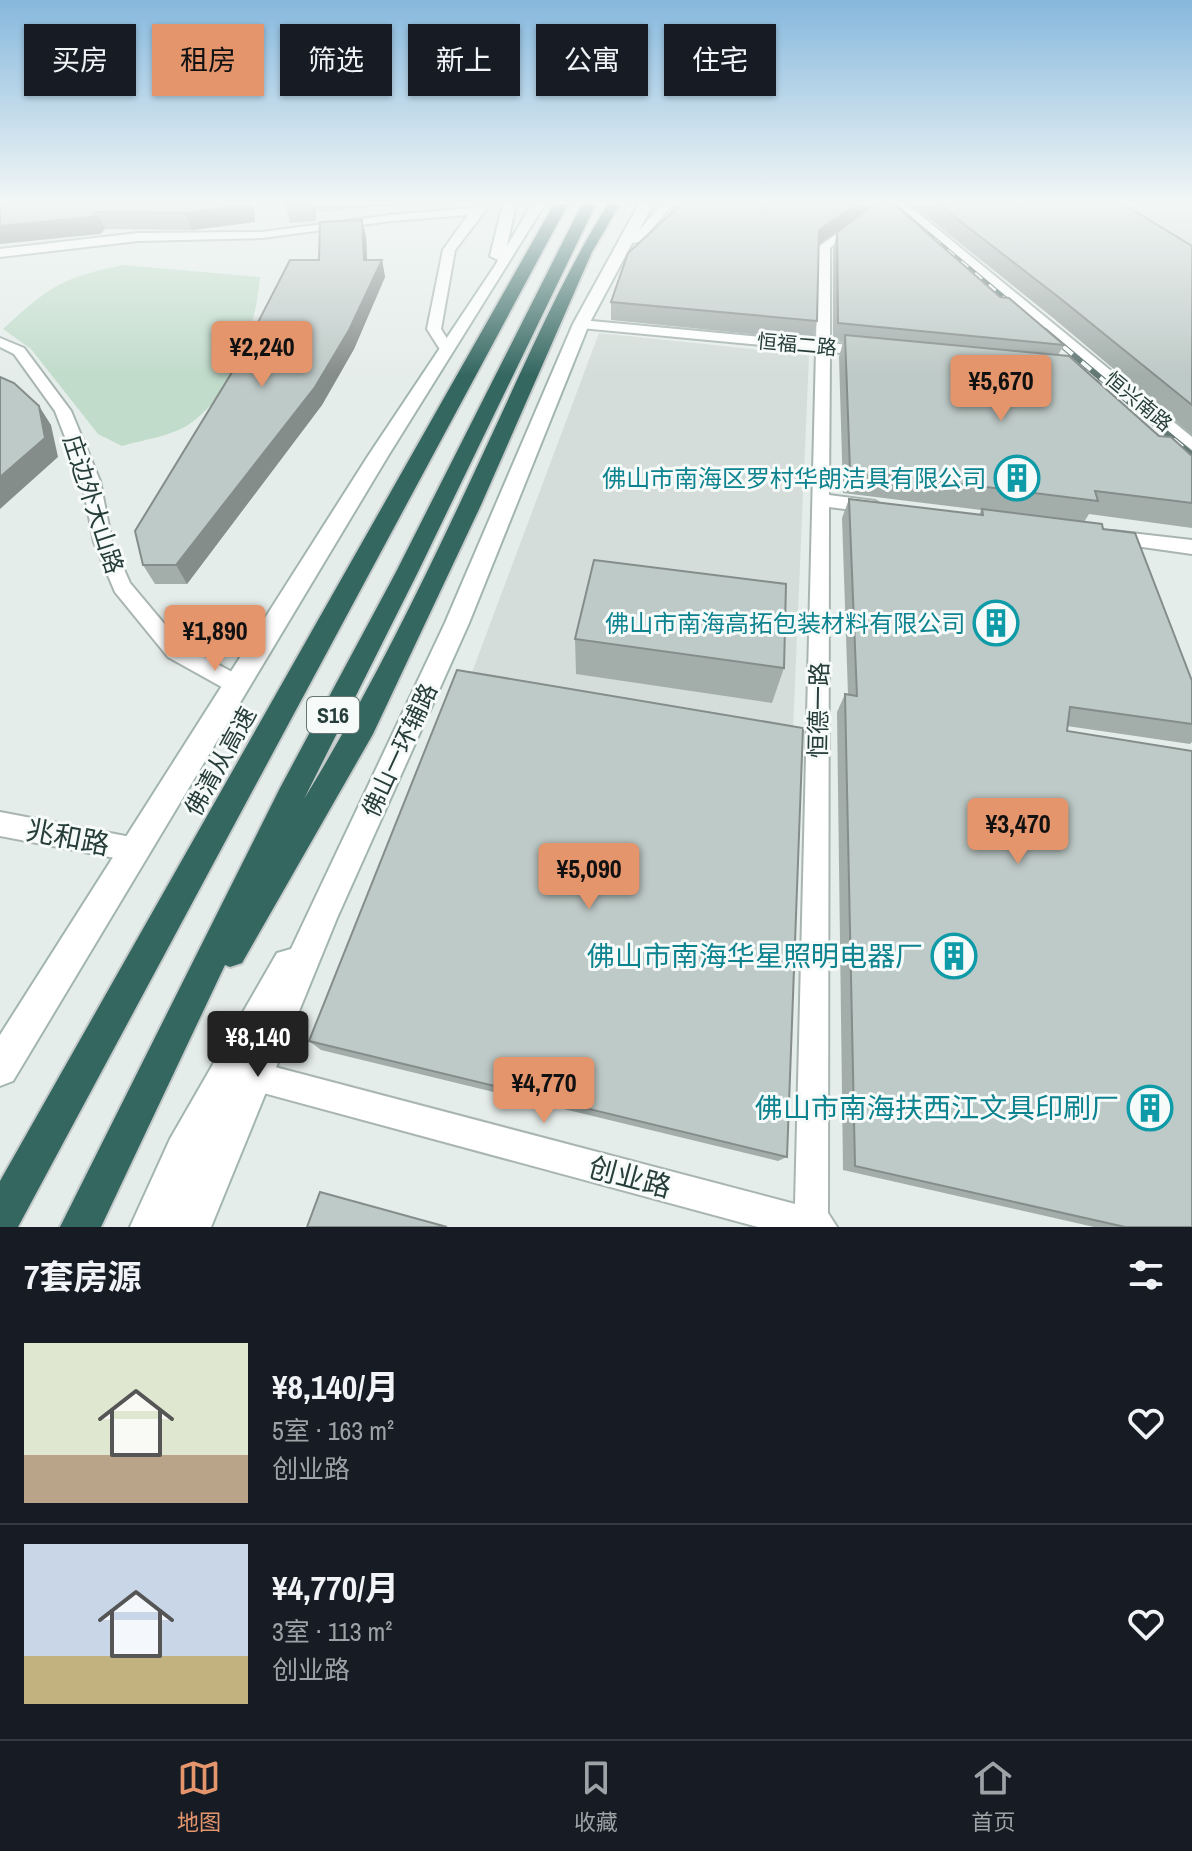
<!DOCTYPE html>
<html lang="zh">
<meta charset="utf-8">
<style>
body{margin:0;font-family:"Archivo Narrow","Noto Sans SC",sans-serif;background:#242831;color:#f1f3f6;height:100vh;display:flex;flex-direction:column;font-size:30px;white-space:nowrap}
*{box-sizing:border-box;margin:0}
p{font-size:26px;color:#9ea1a6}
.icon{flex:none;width:44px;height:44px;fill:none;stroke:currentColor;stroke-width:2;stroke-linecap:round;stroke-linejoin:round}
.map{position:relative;height:1227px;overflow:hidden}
.details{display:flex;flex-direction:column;background:#171b24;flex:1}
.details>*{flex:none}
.hud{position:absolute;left:24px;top:24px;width:1144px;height:72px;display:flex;gap:16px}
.price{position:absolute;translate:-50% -68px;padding:0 18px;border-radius:8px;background:#e4956c;color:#111;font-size:26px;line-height:52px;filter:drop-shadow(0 2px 4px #0008)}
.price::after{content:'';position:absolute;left:50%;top:48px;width:24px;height:18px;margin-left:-12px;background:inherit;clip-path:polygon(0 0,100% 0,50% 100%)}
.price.current{background:#222;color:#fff}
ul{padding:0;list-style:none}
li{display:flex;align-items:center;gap:24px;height:200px;padding:0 24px}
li+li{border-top:2px solid #363941}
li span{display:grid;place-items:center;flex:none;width:224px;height:160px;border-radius:0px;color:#555}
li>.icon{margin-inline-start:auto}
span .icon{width:96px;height:96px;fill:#fffc;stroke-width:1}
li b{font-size:34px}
h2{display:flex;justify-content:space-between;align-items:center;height:96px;padding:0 24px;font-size:34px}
.pill{padding:0 28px;border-radius:0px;background:#171b24;box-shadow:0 2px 6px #0004;font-size:28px;line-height:72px}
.pill.current{background:#e4956c;color:#111}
.menu{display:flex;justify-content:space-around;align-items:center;height:112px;border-top:2px solid #363941;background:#171b24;font-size:22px;color:#9ea1a6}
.menu a{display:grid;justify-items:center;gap:4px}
.menu .current{color:#e4956c}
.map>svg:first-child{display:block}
.built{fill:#d4ddd9}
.green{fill:#c1dccb}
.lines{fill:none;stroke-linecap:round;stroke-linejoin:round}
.street-casing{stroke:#a8b5b1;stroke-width:4}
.secondary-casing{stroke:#a2b5b0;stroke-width:4}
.highway-casing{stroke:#c2c9c8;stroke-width:4}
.street{fill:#fff;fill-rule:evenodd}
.secondary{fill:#fff;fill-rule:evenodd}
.highway{fill:#356761;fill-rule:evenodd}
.rail-far1-casing{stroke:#617874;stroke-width:5}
.rail-casing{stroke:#617874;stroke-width:6}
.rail-far1{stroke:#f6faf8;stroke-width:3;stroke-dasharray:9;stroke-linecap:butt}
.rail{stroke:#f6faf8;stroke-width:4;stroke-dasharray:12;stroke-linecap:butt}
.wall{fill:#a3aeab}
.shaded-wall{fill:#858d8b}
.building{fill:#becac7;stroke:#858d8b;stroke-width:2}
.labels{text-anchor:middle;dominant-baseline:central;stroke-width:6;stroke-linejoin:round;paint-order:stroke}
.far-street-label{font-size:20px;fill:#263d39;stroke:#f6faf8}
.shield{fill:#f6faf8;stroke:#647672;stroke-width:2}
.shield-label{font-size:22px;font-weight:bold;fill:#263d39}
.culture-label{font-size:24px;fill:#0d838f;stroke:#f6faf8;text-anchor:end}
.street-label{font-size:24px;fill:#263d39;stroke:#f6faf8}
.near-street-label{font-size:28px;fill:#263d39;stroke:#f6faf8}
.near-culture-label{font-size:28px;fill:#0d838f;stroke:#f6faf8;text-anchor:end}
</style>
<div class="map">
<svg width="1192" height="1227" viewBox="0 0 1192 1227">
<rect width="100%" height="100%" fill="#e5edea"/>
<path class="built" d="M1100,204H1192V266Z
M599,333L809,355L793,729L471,675Z"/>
<path class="green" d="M124,265L260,277C256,328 233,395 188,425C171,436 142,440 122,446L98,434L31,349L3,329C49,287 62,277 124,265Z"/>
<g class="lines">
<g class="street-casing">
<path id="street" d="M476,204H486L485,211L455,250L441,329L453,348L446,352L441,351L427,329L443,250L468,215L391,221L262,238L138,241L0,257V249L138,233L262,232L391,215L473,208Z
M662,204H673L641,242L622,244V238L633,237Z
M896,204H907L1192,437V450L1104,380L1060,375V369L1093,370Z
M858,219L862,220V224L830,248V343L866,347L873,351L866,355L830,352L829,495L875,501L884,507L875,513L829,507L828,1213L837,1227H758L245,1088L241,1077L245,1066L256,1062L795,1204L816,350L581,328L574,324L581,320L816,342L818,247Z
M0,338L24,348L71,411L100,481L112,542L130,583L182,645L245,679L248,685L245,691L237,694L229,691L168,657L115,592L94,542L82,481L55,411L14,354L0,347Z
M1113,531L1192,540V554L1107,542L1104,537L1107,532Z
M0,812L136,838L145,841L149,850L145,859L136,862L0,836Z"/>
</g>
<g class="secondary-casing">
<path id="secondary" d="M503,204H516L507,246L532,204H545L388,456L13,1081L0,1086V1035L368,456L496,264L498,260L490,256Z
M639,204H653L589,324L469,623L337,918L211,1227H171L175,1217L171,1227H130L170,1139L277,953L291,949L445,623L573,324Z"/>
</g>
<g class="highway-casing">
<path id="highway" d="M554,204H568L18,1227H0V1181Z
M582,204H596L418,572L304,799C374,685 432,564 488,443C526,362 561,279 608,204H620L592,252L481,505L373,734L242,963L230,967L225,965L101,1227H60L280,788L396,572Z"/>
</g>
<use href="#street" class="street"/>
<use href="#secondary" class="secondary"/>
<use href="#highway" class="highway"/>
<g class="rail-far1-casing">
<path id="rail-far1" d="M892,204L1020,311"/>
</g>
<g class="rail-casing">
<path id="rail" d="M1045,331L1192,455"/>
</g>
<use href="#rail-far1" class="rail-far1"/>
<use href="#rail" class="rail"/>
</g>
<path class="wall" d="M0,204L254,205L255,222L192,230L105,229L100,234Z
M285,204H397L398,205L316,212L315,221L290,223Z
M681,204H868L866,211L1000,297L1064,345L1058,355L1159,436L1192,456V528L1089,514L1084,522L1103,529L1192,681V742L1190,744L1067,726V731L1192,1227H1094L843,1170L837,712L845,694L848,695L842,518L849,499L979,515L981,510L843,493L839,357L843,342L833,341V250L837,232L853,220L819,244L817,321L813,340L611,320V302Z
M911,204H1123L1192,246V435L1052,317Z
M366,237L367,260H382L385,277L354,349L322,405L187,584H155L143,565L319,260Z
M575,639L784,668L772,703L576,674Z
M309,1041L787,1157L778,1161L321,1050Z"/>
<path class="shaded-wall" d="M249,204H254L255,222L192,230L186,213Z
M311,204H314L316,212L315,221Z
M857,204H868L866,211L815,247L819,230Z
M97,212L105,229L100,234L0,244V226Z
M362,220L366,237L368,277L364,260Z
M382,260L385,277L354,349L322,405L187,584L176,565Z
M39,406L51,425L58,457L0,509V477Z"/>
<path class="building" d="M0,204H249V205L186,213L97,212L92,217L0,226Z
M285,204H311L285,206Z
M681,204H857L819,230L817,321L611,302L628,253Z
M875,204H894L1000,297L1009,298L1064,345L838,323L837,232Z
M938,204H1123L1192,246V405L1061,299Z
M362,220L364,260H382L349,330L315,387L176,565H143L135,531L234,369L290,260H319L320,222Z
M845,335L1069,356L1159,436L1171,437L1192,456V503L1095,491L1098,501L850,470Z
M0,377L14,383L39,406L45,438L0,477Z
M849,499L983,515L982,509L1102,524L1103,529L1135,533L1192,681V724L1070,707L1067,731L1192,751V1227H1125L855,1166L845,694L857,696Z
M594,560L786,584L784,668L575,639Z
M457,670L803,728L787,1157L309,1041Z
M320,1192L447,1227H307Z"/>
<linearGradient id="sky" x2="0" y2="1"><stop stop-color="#86b8dd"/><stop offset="0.54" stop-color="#f3f7f6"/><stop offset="1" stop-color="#f3f7f6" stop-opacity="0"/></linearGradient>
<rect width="1192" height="375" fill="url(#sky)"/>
<defs>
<g id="building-ring" transform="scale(2.3)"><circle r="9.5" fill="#f6faf8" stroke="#0f9aa8" stroke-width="1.5"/><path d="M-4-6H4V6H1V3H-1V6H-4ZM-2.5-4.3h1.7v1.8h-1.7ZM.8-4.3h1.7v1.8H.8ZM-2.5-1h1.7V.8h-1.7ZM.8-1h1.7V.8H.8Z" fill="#0f9aa8"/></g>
</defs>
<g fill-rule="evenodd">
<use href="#building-ring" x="1017" y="478"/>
<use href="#building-ring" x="996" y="623"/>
<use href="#building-ring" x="954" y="956"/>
<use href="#building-ring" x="1150" y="1108"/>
</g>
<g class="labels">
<g class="far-street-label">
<text transform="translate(797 344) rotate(5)">恒福二路</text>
<text transform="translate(1139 401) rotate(40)">恒兴南路</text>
</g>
<rect class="shield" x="307" y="697" width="52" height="36" rx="6"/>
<g class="shield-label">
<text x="333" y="715">S16</text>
</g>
<g class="culture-label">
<text x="986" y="478">佛山市南海区罗村华朗洁具有限公司</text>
<text x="965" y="623">佛山市南海高拓包装材料有限公司</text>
</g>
<g class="street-label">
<text transform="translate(94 504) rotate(72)">庄边外大山路</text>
<text transform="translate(818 710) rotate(-89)">恒德一路</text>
<text transform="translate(399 750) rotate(-65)">佛山一环辅路</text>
<text transform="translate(220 761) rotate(-61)">佛清从高速</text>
</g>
<g class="near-street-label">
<text transform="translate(68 837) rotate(11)">兆和路</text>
<text transform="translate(630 1177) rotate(15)">创业路</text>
</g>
<g class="near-culture-label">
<text x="923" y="956">佛山市南海华星照明电器厂</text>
<text x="1119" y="1108">佛山市南海扶西江文具印刷厂</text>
</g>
</g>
</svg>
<b class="price" style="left:262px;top:389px">¥2,240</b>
<b class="price" style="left:1001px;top:423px">¥5,670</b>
<b class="price" style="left:215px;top:673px">¥1,890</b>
<b class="price" style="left:1018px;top:866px">¥3,470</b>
<b class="price" style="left:589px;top:911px">¥5,090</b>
<b class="price current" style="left:258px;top:1079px">¥8,140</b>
<b class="price" style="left:544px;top:1125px">¥4,770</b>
<div class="hud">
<a class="pill">买房</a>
<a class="pill current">租房</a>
<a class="pill">筛选</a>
<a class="pill">新上</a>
<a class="pill">公寓</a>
<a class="pill">住宅</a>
</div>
</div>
<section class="details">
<h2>7套房源<svg class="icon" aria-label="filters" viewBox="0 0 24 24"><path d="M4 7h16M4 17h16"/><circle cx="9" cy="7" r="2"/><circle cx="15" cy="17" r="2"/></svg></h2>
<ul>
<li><span style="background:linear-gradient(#dfe7d0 70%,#b9a48a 0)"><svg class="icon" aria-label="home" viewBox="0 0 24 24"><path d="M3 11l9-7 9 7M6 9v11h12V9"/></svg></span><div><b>¥8,140/月</b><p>5室 · 163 m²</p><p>创业路</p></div><svg class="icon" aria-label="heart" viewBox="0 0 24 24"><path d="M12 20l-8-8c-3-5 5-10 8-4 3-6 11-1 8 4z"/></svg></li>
<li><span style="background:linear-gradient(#c9d6e8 70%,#c2b280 0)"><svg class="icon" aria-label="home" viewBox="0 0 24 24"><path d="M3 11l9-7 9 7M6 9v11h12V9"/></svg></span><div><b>¥4,770/月</b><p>3室 · 113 m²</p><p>创业路</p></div><svg class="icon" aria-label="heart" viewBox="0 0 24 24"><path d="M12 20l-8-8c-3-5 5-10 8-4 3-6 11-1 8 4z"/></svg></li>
</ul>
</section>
<nav class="menu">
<a class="current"><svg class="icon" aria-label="map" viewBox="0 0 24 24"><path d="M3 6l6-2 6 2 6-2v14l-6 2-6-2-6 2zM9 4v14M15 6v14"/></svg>地图</a>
<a><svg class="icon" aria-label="saved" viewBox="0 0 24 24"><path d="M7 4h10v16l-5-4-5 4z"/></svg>收藏</a>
<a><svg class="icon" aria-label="home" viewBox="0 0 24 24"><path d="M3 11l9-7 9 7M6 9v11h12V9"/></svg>首页</a>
</nav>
